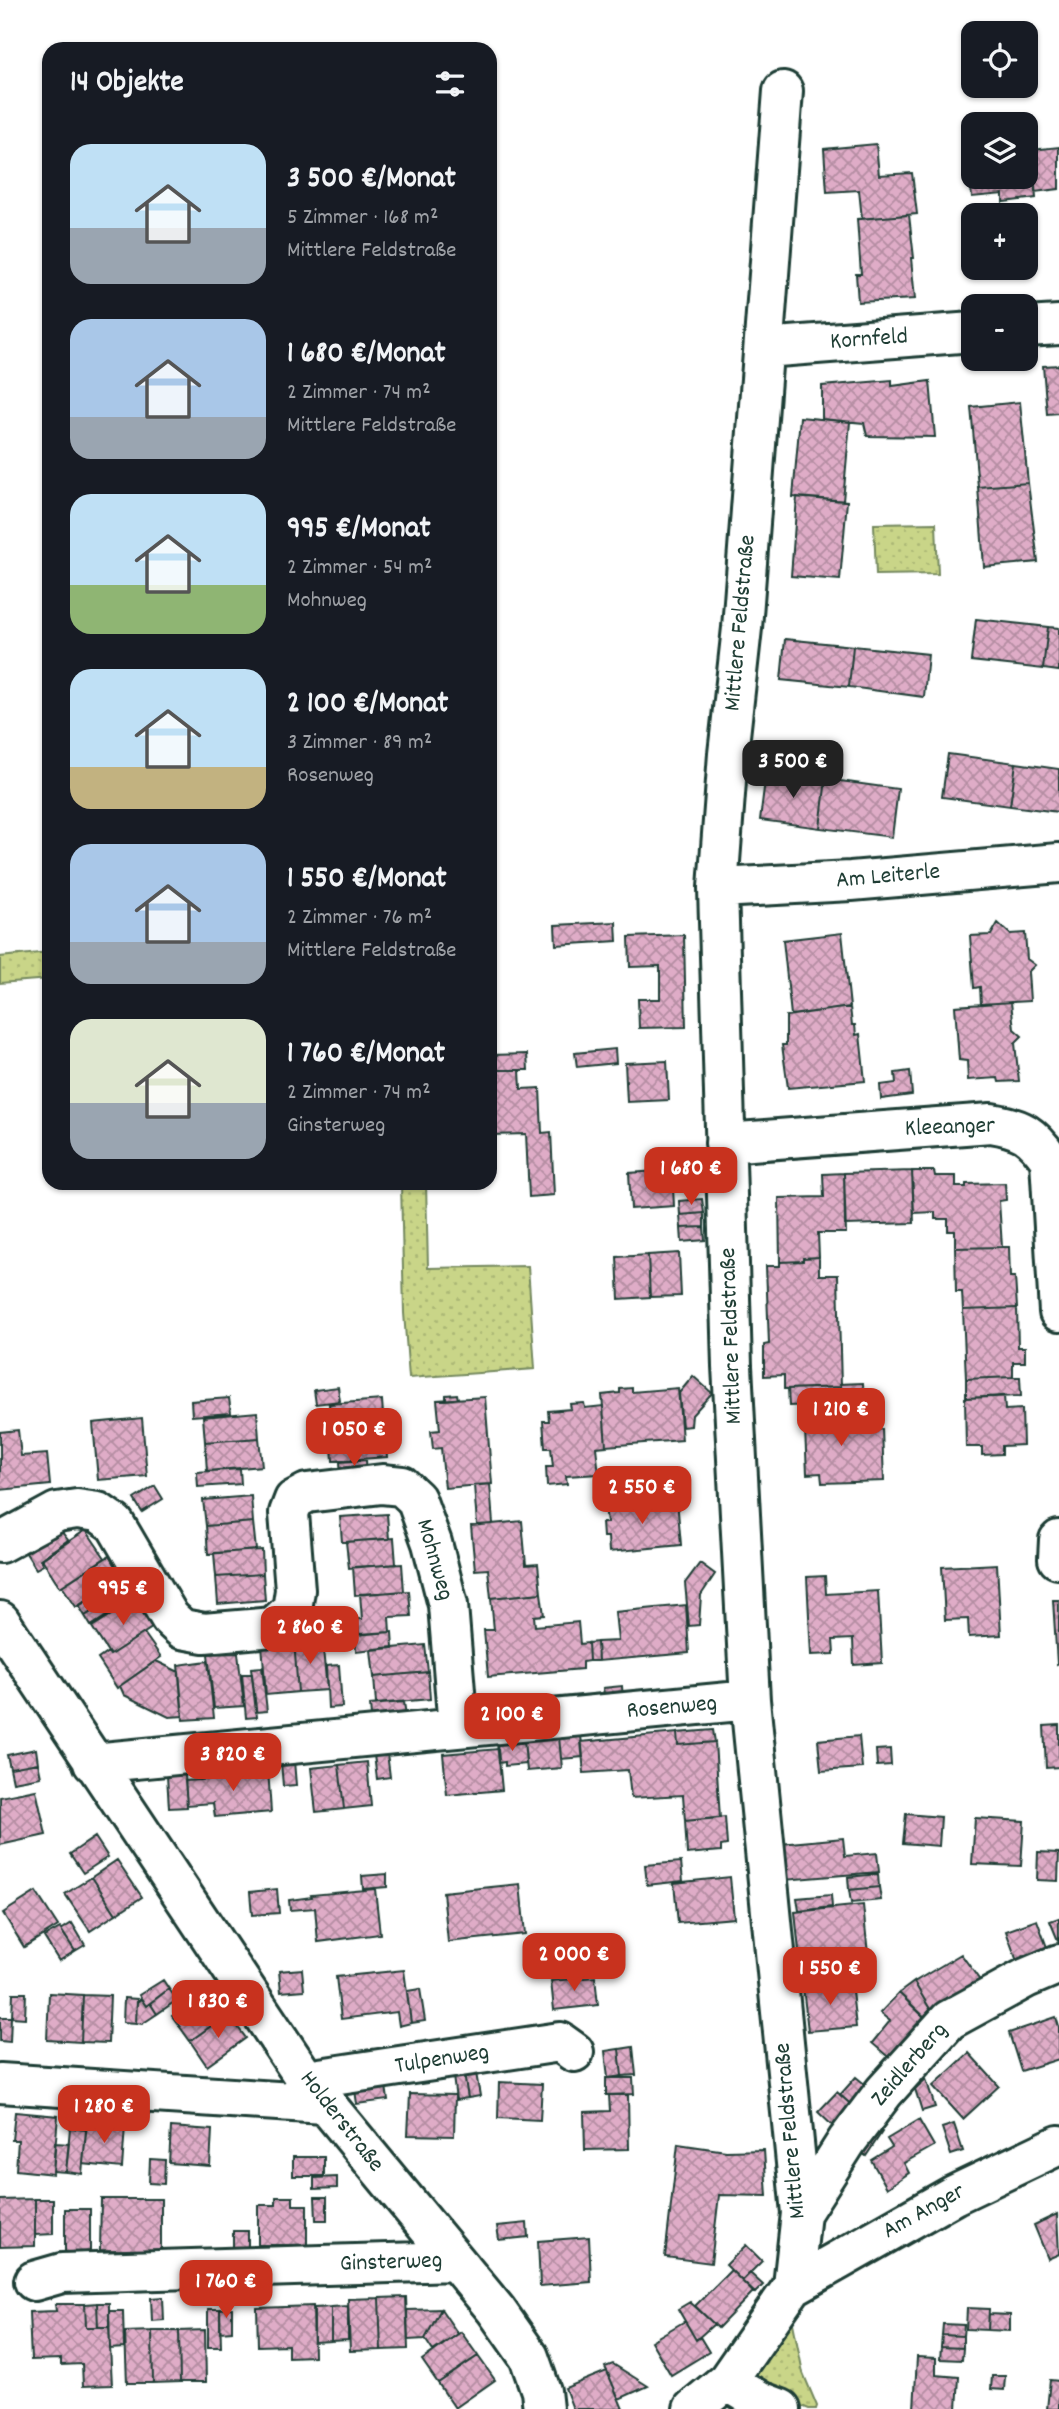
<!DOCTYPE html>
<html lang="de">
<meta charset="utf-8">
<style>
body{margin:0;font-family:Dekko,sans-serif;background:#242831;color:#f1f3f6;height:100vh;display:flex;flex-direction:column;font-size:26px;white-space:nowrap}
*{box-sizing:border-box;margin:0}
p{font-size:23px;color:#9ea1a6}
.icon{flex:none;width:38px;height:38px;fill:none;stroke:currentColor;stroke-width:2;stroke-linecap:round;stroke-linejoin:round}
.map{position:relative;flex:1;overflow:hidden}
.panel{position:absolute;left:42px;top:42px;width:455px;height:1148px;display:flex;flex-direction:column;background:#171b24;border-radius:21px;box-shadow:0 2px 5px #0004}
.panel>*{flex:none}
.fabs{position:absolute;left:961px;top:21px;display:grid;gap:14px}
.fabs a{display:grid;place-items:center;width:77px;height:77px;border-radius:14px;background:#171b24;box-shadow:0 2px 5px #0004;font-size:35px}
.price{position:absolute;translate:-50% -60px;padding:0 16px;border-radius:14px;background:#c8321e;color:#fff;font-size:23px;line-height:46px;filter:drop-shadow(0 2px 4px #0008)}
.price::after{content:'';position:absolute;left:50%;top:42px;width:21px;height:16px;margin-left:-10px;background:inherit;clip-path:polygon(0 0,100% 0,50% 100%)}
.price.selected{background:#222;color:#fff}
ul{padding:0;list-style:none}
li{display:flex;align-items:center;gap:21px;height:175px;padding:0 28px}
li span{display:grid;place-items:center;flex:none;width:196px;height:140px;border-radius:21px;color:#555}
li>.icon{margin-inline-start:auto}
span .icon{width:84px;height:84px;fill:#fffc;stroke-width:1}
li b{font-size:30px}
h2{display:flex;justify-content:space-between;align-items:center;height:84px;padding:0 28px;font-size:30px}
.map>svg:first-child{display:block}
.grass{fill:url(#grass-dots);stroke:#74895e;stroke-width:2}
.building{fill:url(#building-cross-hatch);stroke:#1f3d34;stroke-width:2}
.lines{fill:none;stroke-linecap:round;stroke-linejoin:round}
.minor-casing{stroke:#1f3d34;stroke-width:44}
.minor{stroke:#fff;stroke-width:38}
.labels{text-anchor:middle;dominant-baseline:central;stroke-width:6;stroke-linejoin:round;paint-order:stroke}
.street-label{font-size:24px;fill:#1f3d34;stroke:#fff}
</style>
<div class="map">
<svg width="1059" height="2409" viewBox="0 0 1059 2409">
<defs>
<pattern id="grass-dots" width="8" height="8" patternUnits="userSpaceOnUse" patternTransform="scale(1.75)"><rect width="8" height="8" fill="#c9d588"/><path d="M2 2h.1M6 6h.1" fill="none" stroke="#acb876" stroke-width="1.8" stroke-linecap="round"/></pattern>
<pattern id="building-cross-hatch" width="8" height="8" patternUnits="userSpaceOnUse" patternTransform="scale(1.75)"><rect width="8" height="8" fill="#dfacc7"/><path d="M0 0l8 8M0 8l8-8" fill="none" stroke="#b48da2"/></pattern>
</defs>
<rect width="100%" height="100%" fill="#fff"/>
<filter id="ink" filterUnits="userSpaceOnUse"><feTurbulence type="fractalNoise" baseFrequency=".0143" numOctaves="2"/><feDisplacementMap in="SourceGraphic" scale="14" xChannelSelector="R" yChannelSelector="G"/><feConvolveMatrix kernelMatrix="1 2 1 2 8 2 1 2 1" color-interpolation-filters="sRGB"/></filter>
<g filter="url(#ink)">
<path class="grass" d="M936,523L938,574L876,575L874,524Z
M49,952V979L0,983V957Z
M401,1183H426L428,1268L528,1266L535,1369L409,1378L404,1313Z
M788,2319L793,2323L803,2373L817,2406L816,2409H809L758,2388L754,2382V2366Z"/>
<path class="building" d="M876,144L879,175L912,173L917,214L862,219L859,190L827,192L824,149Z
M1059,147V189L1035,192L1032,150Z
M1032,153L1036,198L1003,202V194L972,197L967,156H973V177H1026V154Z
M909,215L914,258H911L915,299L858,302L856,274H861L857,219Z
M1059,365V413L1047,414L1043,366Z
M892,380V386L930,381L935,437L867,436L864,423L822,419V386Z
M1020,402L1028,483L978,487L971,407Z
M800,417L850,422L843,501L793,497Z
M1028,483L1038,562L984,567L978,487Z
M797,497L847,501L840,580L791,576Z
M976,619L1048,627L1043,669L971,661Z
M1048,627L1059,628V671L1043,669Z
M785,639L853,646L849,687L781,680Z
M853,646L928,654L924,697L849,687Z
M948,754L1016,763L1010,806L942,797Z
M1016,763L1059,769V812L1010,806Z
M766,772L826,779L820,828L760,820Z
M826,779L898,789L892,837L820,828Z
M616,922L617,941L556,945L555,925Z
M998,923L1010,934L1025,933L1027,959L1035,965L1028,972L1030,1001L981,1004L980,987L974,988L970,936L991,935Z
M842,933L850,1007L791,1015L783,940Z
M684,935L686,1027L639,1028L638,999H660V966L630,967L629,937Z
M1011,1002L1014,1029L1022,1036L1015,1043L1019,1081L999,1082L998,1078L968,1080L967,1061L959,1060L955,1006Z
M850,1007L852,1025H855L856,1035L860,1034L865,1081L788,1088L782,1045H786V1016Z
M615,1049L616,1063L577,1067L575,1053Z
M527,1054L528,1070H492L491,1055Z
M667,1061L669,1100L627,1102L625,1063Z
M492,1070H520L521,1089L540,1088L542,1133L551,1132L554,1195L529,1197L526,1134L490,1135Z
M910,1071L912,1095L881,1099L880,1085L896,1083L895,1073Z
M672,1170L674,1206L631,1209L629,1173Z
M912,1171L914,1223L845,1225L844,1173Z
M912,1171H934L935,1176H956V1187H966V1184L1005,1183L1006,1200L999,1201L1002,1247L955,1248V1231H948V1219H935V1212L914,1213Z
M844,1173L846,1233H818L819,1257L803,1258V1261L780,1262L779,1198L824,1197L823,1174Z
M702,1199L704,1213L680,1215L679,1201Z
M704,1213V1227L681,1228L680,1215Z
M704,1227L705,1240L682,1242L681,1228Z
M1002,1247H1009L1010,1277H1015L1017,1308L963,1310L962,1292H956L955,1248Z
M679,1253L681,1296L650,1297L648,1255Z
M648,1255L650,1297L619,1299L617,1257Z
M819,1257V1275H838L841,1387L784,1389V1375L764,1376V1345L769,1344L766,1266H780V1262L803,1261V1258Z
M1017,1308L1018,1347H1025V1362H1013V1377L966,1379L963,1310Z
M693,1376L712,1393L692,1415L691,1426L682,1427L679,1393Z
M1013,1377H1020L1021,1396L966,1398V1379Z
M863,1383L864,1403L789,1406L788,1389L841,1387L840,1384Z
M338,1387L340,1401L316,1404L314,1390Z
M632,1388V1392L678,1388L682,1440L606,1446L602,1395L620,1393V1389Z
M457,1394L458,1399L446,1400V1395Z
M1004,1396L1005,1410L1022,1409L1023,1445L1002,1446V1454L982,1455V1447H966L965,1398Z
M485,1397L492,1484L445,1488L441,1448L433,1449L431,1431L440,1430L437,1400Z
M229,1398L231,1413L192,1416L191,1401Z
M382,1400L384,1429L331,1433L329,1404Z
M584,1403L585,1408L603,1406L606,1446L596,1447L599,1474L566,1476L567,1484L547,1486L546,1467H553L551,1448H545L543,1421H549L548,1411L571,1409L570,1404Z
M845,1405L846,1430L882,1429L884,1481L822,1483L821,1473L807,1474L804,1407Z
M257,1412L259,1438L205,1442L203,1417Z
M142,1418L147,1476L98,1480L93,1423Z
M384,1429L387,1457L333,1461L331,1433Z
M18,1430L21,1456L47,1454L50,1485L0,1490V1432Z
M259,1438L262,1466L207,1471L205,1442Z
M366,1460L367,1475L341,1477L340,1462Z
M240,1469L241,1484L198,1487L197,1472Z
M490,1484L493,1524L477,1525L474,1485Z
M155,1486L163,1499L142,1512L134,1499Z
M251,1496L253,1522L206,1526L203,1500Z
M677,1500L681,1545L609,1552L608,1537H603L602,1523H607L605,1506Z
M387,1514L389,1539L342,1542L340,1517Z
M522,1521L526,1565L538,1564L541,1593L491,1598L488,1569L475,1570L471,1526Z
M253,1522L256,1550L208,1554L206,1526Z
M86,1530L105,1558L60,1587L42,1559Z
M61,1531L68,1540L40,1559L43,1565L36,1569L26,1553Z
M394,1538L396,1564L349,1568L346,1542Z
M262,1550L263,1574L216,1577L214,1553Z
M109,1556L122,1578L76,1607L62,1586Z
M700,1563L715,1574L701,1595L699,1625L689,1626L685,1583Z
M402,1564L404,1591L355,1595L353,1567Z
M997,1564L1001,1635L969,1637L968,1619L945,1620L942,1567Z
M263,1574L265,1600L218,1604L216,1577Z
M825,1576L826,1594L878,1591L882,1663L854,1665L853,1639L833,1640L834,1654L811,1655L807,1577Z
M105,1590L111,1599L85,1616L79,1606Z
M409,1591L411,1616L389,1617L390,1632L359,1634L357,1619H362L360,1594Z
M541,1593L544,1615L534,1616L535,1626L578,1622L580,1644L588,1643L589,1661L582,1662V1669L488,1677L484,1630H494L491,1598Z
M111,1599L117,1609L91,1626L85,1616Z
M137,1599L155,1626L110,1655L92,1627Z
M1053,1600H1059V1663L1057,1664Z
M686,1605L689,1653L598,1661L597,1642L618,1641L615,1612Z
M392,1632L393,1647L356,1651L355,1635Z
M144,1633L161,1657L117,1688L98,1659L108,1652L110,1655Z
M322,1639L327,1690L298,1692L294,1641Z
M294,1641L298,1692L266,1695L262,1644Z
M597,1642L598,1661H589L588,1643Z
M425,1645L428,1672L374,1677L371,1650Z
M238,1653L244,1706L214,1708L208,1654Z
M156,1661L179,1672L183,1716L169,1717L124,1695L120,1686Z
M208,1661L214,1718L183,1720L178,1665Z
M339,1665L342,1707L328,1708L326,1666Z
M262,1667L267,1711L256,1712L251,1668Z
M428,1672L430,1699L376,1704L374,1677Z
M242,1674H252L257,1717L246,1718Z
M622,1686L623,1699L605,1701L603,1688Z
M404,1702L407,1723L372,1727L370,1705Z
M1059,1725V1767L1046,1768L1044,1726Z
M713,1730L715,1742L678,1745L677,1733Z
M677,1733L678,1745L715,1742L720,1818L685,1821L683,1795L631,1798L628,1770L584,1773L581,1742Z
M581,1735L583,1757L561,1759L559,1737Z
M859,1736L862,1768L821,1771L818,1740Z
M559,1737L562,1768L527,1771L524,1740Z
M524,1740L526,1764L505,1766V1762L499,1763L497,1743Z
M36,1749L38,1763L10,1768L7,1755Z
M498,1749L502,1790L447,1795L443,1754Z
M890,1749L891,1765L877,1766L876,1750Z
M387,1753L390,1777L377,1779L374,1755Z
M294,1761L296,1785L283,1786L281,1762Z
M367,1762L371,1806L344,1809L339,1765Z
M38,1763L41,1777L13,1782L10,1768Z
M339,1765L344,1809L316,1812L311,1768Z
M268,1769L271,1812L215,1817L213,1803L187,1805L185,1781L213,1779V1774Z
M185,1775L187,1807L169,1808L167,1776Z
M36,1790L46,1835L0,1845V1797Z
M906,1814L941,1817L939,1846L903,1843Z
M725,1817L727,1845L721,1846V1851L687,1854L685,1821Z
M975,1818L1024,1821L1021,1866L972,1864Z
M95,1837L108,1857L83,1873L70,1854Z
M843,1838L845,1856L877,1853L879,1872L784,1880L780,1844Z
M1038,1852L1059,1853L1058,1881L1037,1880Z
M117,1860L142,1897L116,1914L92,1877Z
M681,1862L683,1881L647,1885L645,1865Z
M387,1874V1887L363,1889L362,1876Z
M878,1874L879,1887L849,1890L848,1877Z
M92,1877L116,1914L90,1931L65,1894Z
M730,1877L734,1918L678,1923L674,1883Z
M520,1884L525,1934L448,1942L443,1892Z
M879,1887L881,1900L851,1903L849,1890Z
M277,1889L279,1913L252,1915L250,1892Z
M375,1889L380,1934L318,1942L315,1908L290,1910L289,1900L312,1897L311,1895Z
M36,1892L58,1926L24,1947L3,1913Z
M831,1895L832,1907L799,1911L797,1898Z
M863,1905L868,1954L800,1961L795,1912Z
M1059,1918V1943L1050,1921Z
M1037,1920L1049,1953L1018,1964L1006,1931Z
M72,1923L85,1945L75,1951L61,1930Z
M60,1928L75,1951L59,1961L44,1937Z
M961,1954L981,1982L933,2014L914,1982Z
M860,1968L862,1980L829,1984L828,1972Z
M302,1969L304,1990L281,1992L279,1971Z
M404,1970L411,2023L399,2026L397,2012L341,2019L336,1977Z
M595,1977L598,2005L554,2010L551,1981Z
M163,1980L169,1989L146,2006L139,1995Z
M851,1982L856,2027L808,2031L803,1987Z
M914,1982L933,2014L927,2020L899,1993Z
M169,1989L177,2000L157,2014L150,2003Z
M210,1989L228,2014L190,2041L172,2016Z
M420,1989L425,2021L411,2023L407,1991Z
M13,1993H26L25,2018L12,2017Z
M49,1993L83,1995L81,2042L47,2040Z
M899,1993L929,2021L894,2062L872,2043L890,2021L880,2013Z
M83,1995L110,1996L108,2043L81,2042Z
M124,1998L137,1999L136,2023L123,2022Z
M141,1999L146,2006L150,2003L157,2014L142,2024L136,2023L137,2002Z
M228,2014L246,2038L207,2066L190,2041Z
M0,2017H11L10,2042L0,2041Z
M1056,2017L1059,2027V2059L1021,2071L1009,2033Z
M633,2047L636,2075L622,2076L619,2049Z
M619,2049L622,2076L608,2078L605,2051Z
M969,2053L999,2086L963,2119L933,2086Z
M476,2073L480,2096L468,2098L464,2074Z
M464,2074L468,2098L456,2100L453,2076Z
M856,2077L872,2090L855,2108L840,2095Z
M606,2078H633L634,2094L606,2095Z
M926,2079L935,2107L922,2111L915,2089Z
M499,2082L542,2084L540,2120L498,2118Z
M386,2086L388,2100L357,2104L355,2090Z
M837,2092L855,2108L836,2129L818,2112Z
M410,2094L455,2095L454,2136L408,2135Z
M609,2095H628L629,2149L585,2150L584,2112L610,2111Z
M15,2112L58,2116L53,2174L16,2170L18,2140H12Z
M919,2120L934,2146L904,2163L909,2173L887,2188L871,2160L892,2147L887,2139Z
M87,2122L125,2126L122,2168L83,2164Z
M870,2124L882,2132L866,2156L854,2147Z
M954,2124L963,2151L951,2155L942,2128Z
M171,2127L212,2130L210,2166L169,2163Z
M70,2128L86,2130L82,2174L66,2172Z
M55,2143L69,2144L66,2172L53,2171Z
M678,2144L726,2151L764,2150L767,2196L719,2195L711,2263L665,2257Z
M293,2157H324V2176H293Z
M150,2159L165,2160L164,2184L149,2183Z
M337,2177V2188L314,2189V2178Z
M276,2197H293V2205H307V2245H258V2205H276Z
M315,2197H327V2220H316Z
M35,2199V2246L0,2247V2200Z
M35,2199H53V2234L35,2235Z
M101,2199H161V2251L100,2250Z
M65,2209H90V2258H65Z
M1057,2214L1059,2254L1048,2259L1034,2225Z
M527,2223L528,2237L499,2240L497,2226Z
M233,2231H248V2247H233Z
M589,2237L591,2282L540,2286L538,2241Z
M746,2245L762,2261L742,2281L726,2265Z
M731,2270L753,2292L718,2328L695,2306Z
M750,2273L763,2285L755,2293L742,2281Z
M163,2297L164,2320L152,2321L151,2298Z
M406,2297L408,2349L381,2350L379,2298Z
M379,2298L381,2350L350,2351L348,2299Z
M690,2302L714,2324L696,2340L678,2309Z
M97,2303H109V2327H98Z
M97,2303L98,2327H86L85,2304Z
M55,2304H85L86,2327H109L112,2385L83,2386L82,2364L61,2365V2359L31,2360L29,2312L56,2311Z
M313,2306L314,2356L288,2357V2345L258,2346L257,2308Z
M348,2306V2340L331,2341V2307Z
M331,2307V2341L314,2342V2308Z
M232,2308V2331L220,2332V2309Z
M967,2308L989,2309L988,2330L966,2329Z
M208,2309H220L221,2347H208Z
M441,2309L425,2339L408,2340L407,2310Z
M441,2309L458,2334L433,2351L425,2339Z
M109,2311H123L124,2348L110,2349Z
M989,2314L1010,2315V2331L988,2330Z
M685,2321L696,2340L700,2337L709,2352L671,2375L651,2341Z
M943,2324L964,2325L963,2336L942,2335Z
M205,2330L206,2382H180L179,2331Z
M152,2331H179L180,2382L153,2383Z
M152,2331L153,2383H127L125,2332Z
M461,2332L478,2356L438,2383L422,2360Z
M942,2335L963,2336V2348L941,2347Z
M941,2347L963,2348L962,2360L940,2359Z
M478,2356L495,2380L455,2408L438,2383Z
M917,2357L936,2358V2375L959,2377L957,2409H914Z
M613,2364L648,2386L619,2399L605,2367Z
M607,2371L623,2409H573L565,2388Z
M992,2376H1005L1004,2390L991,2389Z
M1050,2380L1059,2381V2409H1047Z"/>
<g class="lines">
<g class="minor-casing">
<path id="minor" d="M783,91L742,628L728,754L718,888L732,1366L750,1700L801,2213L793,2286
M1026,327L1059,325
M764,348L973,332
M718,888L851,881L1059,863
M725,1143L991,1123C1022,1128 1032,1134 1050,1160L1059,1312
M0,1543L57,1512L77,1509L98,1512L115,1524L170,1618L182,1629L204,1633L273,1627L292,1610L295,1590L289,1513L294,1500L307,1493L382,1484L402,1486L416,1499L432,1543L448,1605L458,1728
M1058,1559L1059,1540
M0,1621L306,2080L496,2310L529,2357L541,2391L543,2409
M93,1763L750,1700
M306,2080L560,2042L574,2052
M0,2083L324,2104
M801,2213L847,2141L884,2092L949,2020L1026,1978L1059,1964
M34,2281L62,2273L455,2261
M727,2381L760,2401L781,2409
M693,2409L727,2381L793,2286L954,2195L1059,2145"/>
</g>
<use href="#minor" class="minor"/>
</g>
</g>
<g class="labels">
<g class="street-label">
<text transform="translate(869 340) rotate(-4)">Kornfeld</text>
<text transform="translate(741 623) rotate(-85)">Mittlere Feldstraße</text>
<text transform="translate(888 877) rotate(-5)">Am Leiterle</text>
<text transform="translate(950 1128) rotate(-2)">Kleeanger</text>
<text transform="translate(732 1336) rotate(-92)">Mittlere Feldstraße</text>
<text transform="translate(434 1560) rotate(74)">Mohnweg</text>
<text transform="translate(672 1708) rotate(-5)">Rosenweg</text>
<text transform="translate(442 2060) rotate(-9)">Tulpenweg</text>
<text transform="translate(910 2065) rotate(-49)">Zeidlerberg</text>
<text transform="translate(341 2122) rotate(52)">Holderstraße</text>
<text transform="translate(791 2131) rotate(-95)">Mittlere Feldstraße</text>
<text transform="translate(924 2212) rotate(-29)">Am Anger</text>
<text transform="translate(391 2263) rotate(-2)">Ginsterweg</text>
</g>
</g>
</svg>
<div class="fabs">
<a><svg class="icon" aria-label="locate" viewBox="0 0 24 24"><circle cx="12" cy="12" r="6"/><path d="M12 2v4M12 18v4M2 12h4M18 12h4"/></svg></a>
<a><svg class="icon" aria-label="layers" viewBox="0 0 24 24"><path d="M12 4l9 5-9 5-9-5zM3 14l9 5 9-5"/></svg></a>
<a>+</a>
<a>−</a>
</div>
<b class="price selected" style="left:793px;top:800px">3 500 €</b>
<b class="price" style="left:691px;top:1207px">1 680 €</b>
<b class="price" style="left:841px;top:1448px">1 210 €</b>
<b class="price" style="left:354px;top:1468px">1 050 €</b>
<b class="price" style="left:642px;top:1526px">2 550 €</b>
<b class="price" style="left:123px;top:1627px">995 €</b>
<b class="price" style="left:310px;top:1666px">2 860 €</b>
<b class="price" style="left:512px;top:1753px">2 100 €</b>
<b class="price" style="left:233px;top:1793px">3 820 €</b>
<b class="price" style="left:574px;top:1993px">2 000 €</b>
<b class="price" style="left:830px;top:2007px">1 550 €</b>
<b class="price" style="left:218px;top:2040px">1 830 €</b>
<b class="price" style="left:104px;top:2145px">1 280 €</b>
<b class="price" style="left:226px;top:2320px">1 760 €</b>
<section class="panel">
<h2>14 Objekte<svg class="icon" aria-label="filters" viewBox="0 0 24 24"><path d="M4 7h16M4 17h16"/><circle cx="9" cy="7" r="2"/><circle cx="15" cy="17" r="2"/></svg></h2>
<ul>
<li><span style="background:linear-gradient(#bfe0f5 60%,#9aa5b1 0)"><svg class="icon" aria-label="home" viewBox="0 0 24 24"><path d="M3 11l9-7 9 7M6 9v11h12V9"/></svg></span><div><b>3 500 €/Monat</b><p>5 Zimmer · 168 m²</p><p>Mittlere Feldstraße</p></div></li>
<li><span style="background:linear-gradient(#a9c7e8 70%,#9aa5b1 0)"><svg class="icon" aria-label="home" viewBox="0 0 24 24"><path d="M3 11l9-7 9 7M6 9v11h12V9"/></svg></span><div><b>1 680 €/Monat</b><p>2 Zimmer · 74 m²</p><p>Mittlere Feldstraße</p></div></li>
<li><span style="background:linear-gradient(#bfe0f5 65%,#8fb573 0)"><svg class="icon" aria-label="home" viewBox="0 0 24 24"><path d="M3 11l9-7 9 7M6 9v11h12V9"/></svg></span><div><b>995 €/Monat</b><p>2 Zimmer · 54 m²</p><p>Mohnweg</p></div></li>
<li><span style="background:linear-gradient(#bfe0f5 70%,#c2b280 0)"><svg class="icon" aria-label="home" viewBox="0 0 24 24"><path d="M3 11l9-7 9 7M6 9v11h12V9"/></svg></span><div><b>2 100 €/Monat</b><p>3 Zimmer · 89 m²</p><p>Rosenweg</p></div></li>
<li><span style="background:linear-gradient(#a9c7e8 70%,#9aa5b1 0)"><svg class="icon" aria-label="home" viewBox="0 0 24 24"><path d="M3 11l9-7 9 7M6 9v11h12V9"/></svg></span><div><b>1 550 €/Monat</b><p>2 Zimmer · 76 m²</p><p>Mittlere Feldstraße</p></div></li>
<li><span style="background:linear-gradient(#dfe7d0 60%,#9aa5b1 0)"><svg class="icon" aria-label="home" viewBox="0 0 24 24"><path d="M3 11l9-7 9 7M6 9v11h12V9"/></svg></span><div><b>1 760 €/Monat</b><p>2 Zimmer · 74 m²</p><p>Ginsterweg</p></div></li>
</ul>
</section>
</div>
